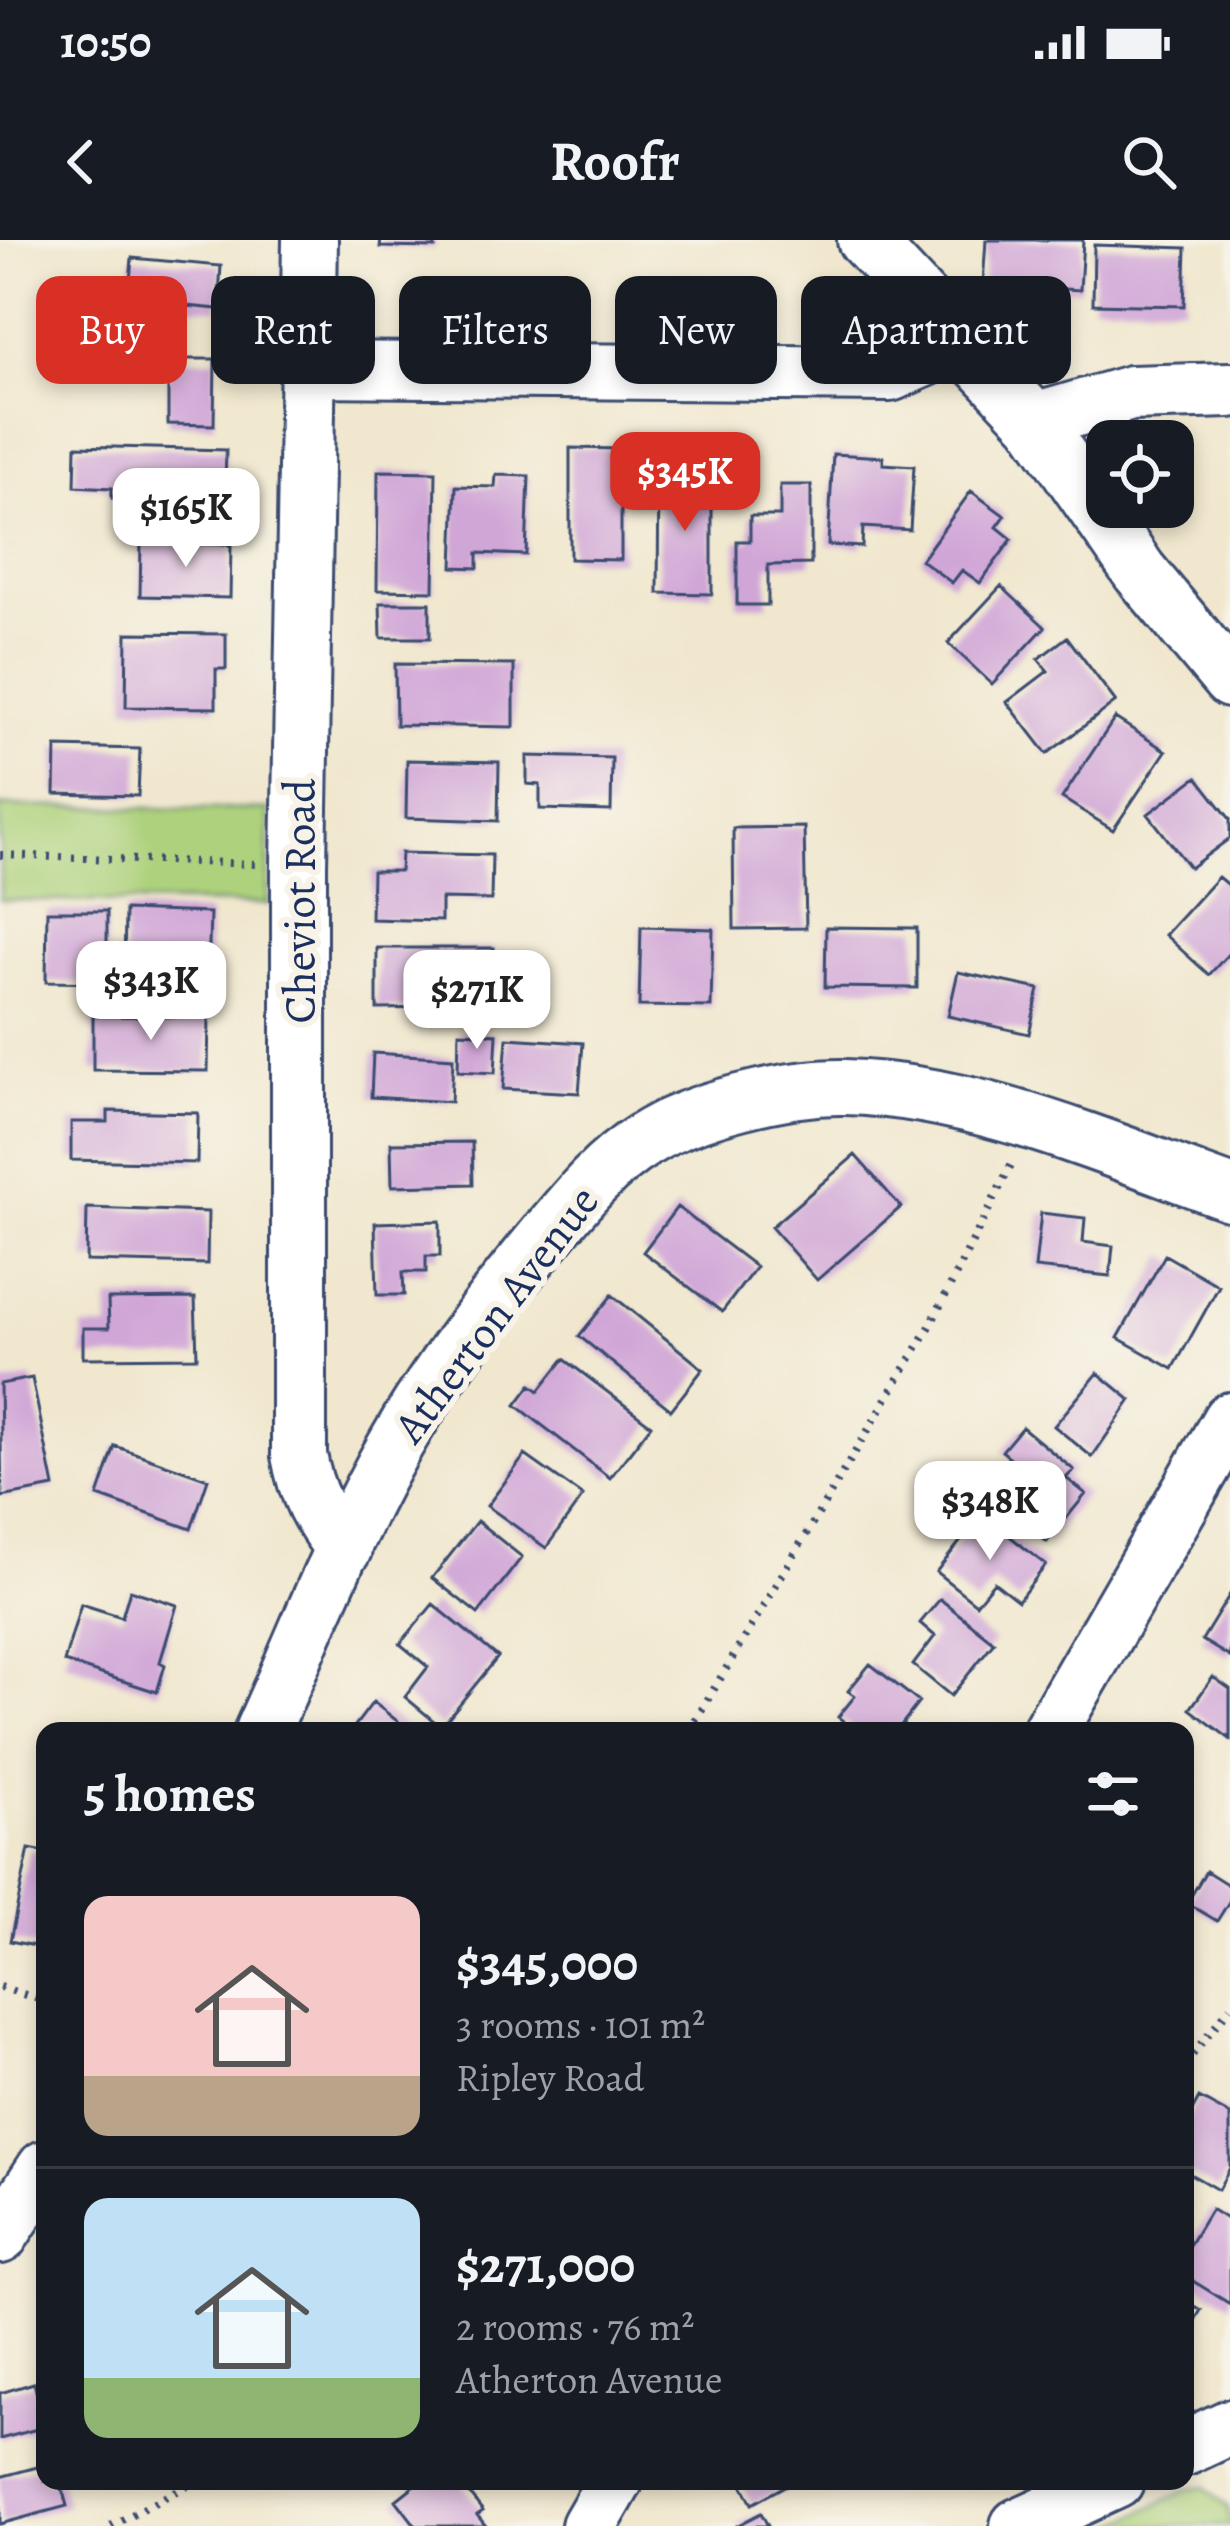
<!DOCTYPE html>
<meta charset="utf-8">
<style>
body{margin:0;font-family:Alegreya,serif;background:#242831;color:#f1f3f6;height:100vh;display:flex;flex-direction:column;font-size:45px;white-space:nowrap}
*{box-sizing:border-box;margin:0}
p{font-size:39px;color:#9ea1a6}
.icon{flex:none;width:66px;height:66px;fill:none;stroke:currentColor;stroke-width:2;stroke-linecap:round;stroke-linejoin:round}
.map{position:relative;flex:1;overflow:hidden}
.panel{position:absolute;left:36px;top:1482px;width:1158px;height:768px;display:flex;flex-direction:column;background:#171b24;border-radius:24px;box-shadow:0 6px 18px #0003}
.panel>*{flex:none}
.hud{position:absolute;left:36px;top:36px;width:1158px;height:108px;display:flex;gap:24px}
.buttons{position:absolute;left:1086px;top:180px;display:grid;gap:24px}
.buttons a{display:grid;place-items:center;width:108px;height:108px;border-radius:24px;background:#171b24;box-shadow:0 6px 18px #0003;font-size:60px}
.price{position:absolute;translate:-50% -102px;padding:0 27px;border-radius:24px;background:#fff;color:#222;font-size:39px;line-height:78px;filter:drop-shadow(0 3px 6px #0008)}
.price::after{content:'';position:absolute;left:50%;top:72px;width:36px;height:27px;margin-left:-18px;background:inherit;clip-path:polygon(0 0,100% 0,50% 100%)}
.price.selected{background:#d93025;color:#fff}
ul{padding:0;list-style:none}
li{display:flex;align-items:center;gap:36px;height:300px;padding:0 48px}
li+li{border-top:3px solid #363941}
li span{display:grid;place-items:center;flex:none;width:336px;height:240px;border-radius:24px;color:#555}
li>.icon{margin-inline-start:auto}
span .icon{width:144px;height:144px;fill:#fffc;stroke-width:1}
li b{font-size:51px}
h2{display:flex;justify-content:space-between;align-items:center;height:144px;padding:0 48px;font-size:51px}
.tag{padding:0 42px;border-radius:24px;background:#171b24;box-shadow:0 6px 18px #0003;font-size:42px;line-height:108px}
.tag.selected{background:#d93025;color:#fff}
.status{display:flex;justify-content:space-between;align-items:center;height:84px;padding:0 60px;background:#171b24;direction:ltr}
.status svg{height:33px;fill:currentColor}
header{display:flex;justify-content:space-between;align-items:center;height:156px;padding:0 48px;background:#171b24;font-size:54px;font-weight:600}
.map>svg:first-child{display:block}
.green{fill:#add17b;stroke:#64806c;stroke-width:3}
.building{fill:#d0a6d7}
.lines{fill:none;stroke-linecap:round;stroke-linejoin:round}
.minor-casing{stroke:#3b4b6f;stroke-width:60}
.path{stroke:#3b4b6f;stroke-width:8;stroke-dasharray:3 9;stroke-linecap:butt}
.minor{stroke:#fff;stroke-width:54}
.labels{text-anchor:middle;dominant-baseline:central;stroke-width:12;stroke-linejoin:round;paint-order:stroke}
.street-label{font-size:45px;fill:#1b2f5e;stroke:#f7f3e8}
</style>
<div class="status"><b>10:50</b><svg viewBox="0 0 49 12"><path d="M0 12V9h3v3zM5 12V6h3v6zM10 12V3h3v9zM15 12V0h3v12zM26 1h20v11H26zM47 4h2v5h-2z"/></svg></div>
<header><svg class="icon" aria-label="back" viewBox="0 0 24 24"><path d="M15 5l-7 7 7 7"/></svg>Roofr<svg class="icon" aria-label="search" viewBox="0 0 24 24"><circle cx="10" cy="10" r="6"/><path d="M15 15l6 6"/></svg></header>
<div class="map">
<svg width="1230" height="2286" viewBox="0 0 1230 2286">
<rect width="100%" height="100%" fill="#f7f3e8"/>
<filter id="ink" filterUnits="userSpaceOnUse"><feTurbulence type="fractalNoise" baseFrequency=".00833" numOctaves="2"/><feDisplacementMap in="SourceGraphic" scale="24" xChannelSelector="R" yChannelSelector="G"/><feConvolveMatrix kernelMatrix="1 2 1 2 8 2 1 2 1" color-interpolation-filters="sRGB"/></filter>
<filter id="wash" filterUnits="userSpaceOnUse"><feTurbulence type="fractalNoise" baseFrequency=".004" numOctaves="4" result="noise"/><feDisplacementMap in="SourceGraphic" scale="48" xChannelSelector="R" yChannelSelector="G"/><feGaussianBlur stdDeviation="2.7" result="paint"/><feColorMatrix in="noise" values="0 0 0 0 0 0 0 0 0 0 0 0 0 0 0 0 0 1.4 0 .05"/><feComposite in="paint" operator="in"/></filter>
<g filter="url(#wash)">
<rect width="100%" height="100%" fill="#f0e7ce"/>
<path class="green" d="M0,566L269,570L268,664L0,660Z
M1205,2247L1228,2268L1230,2286H1113L1189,2249Z"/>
<g id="blocks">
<path class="building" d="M381,0H435V8L380,7Z
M986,0H1083L1080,50L983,44Z
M1094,5L1186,8L1184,66L1093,64Z
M132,18L221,26L218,69L176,65L175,79L127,75Z
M168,119H215L214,185L168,184Z
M76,206L226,210L224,275L164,274L165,259L112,258V248L75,246Z
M570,208L621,209V320L570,319Z
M833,214L883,217V224L914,226L910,290L863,287L862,307L828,305Z
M378,231L436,232L434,351L377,350Z
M659,233L712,235V354L658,353Z
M496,235L529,236L526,315L478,313V328L453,327L456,246L495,247Z
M780,245H811V324L768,325V365H737V301H750V276H780Z
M971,251L1005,276L997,287L1012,299L980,343L962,330L952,343L921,320Z
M141,303L231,305L230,358L140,356Z
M1001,346L1045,387L992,444L948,403Z
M380,363H430V398H381Z
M127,393L226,394V429H216V468L126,467Z
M1067,397L1116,462L1047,514L1007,462L1048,431L1038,419Z
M395,424L514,425V487L396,485Z
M1115,478L1166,511L1113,590L1062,558Z
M56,507L140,509L138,556L55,554Z
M527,516L612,518L611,571L540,569V545L527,544Z
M407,520L499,522L498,581L406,578Z
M1197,537L1230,579V598L1190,628L1148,574Z
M804,587L806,688L734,689L733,588Z
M401,613L492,615L491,660L441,659V681L371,679L372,631H400Z
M1218,637L1230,647V712L1209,735L1165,695Z
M125,670L210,673L208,736L124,734Z
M47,671H107V743L46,742Z
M641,687L713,689L711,767L639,766Z
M826,687L917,688V748L825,747Z
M377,708H494V757H441V768L377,769Z
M958,732L1039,749L1029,794L948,776Z
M93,776L209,777L208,831L93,830Z
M459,792L497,794L495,833L458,831Z
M507,798L583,803L579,853L503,849Z
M373,813L453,818L451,862L371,857Z
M108,871L198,873L197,923L71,920V882H108Z
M472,902L473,944L392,946L391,903Z
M855,915L901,967L817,1040L771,987Z
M677,967L756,1027L722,1072L643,1012Z
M87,968L208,972L207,1024L86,1021Z
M1041,973L1085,978L1083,1002L1113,1006L1110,1036L1035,1028Z
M440,981V1016H426V1032H403L404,1055H377L375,983Z
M1165,1015L1219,1046L1173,1129L1118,1098Z
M612,1055L703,1129L671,1170L579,1096Z
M195,1058L197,1117L83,1118V1088H109L108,1059Z
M564,1119L651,1185L610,1238L516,1165L531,1145L539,1151Z
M1098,1133L1131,1160L1092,1217L1054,1186Z
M32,1138L54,1247L2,1257L0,1144Z
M1022,1187L1074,1230L1066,1238L1086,1254L1047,1302L994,1258L1020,1226L1002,1211Z
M115,1206L208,1239L191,1289L98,1256Z
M525,1215L583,1256L546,1308L487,1266Z
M982,1274L1046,1325L1018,1361L994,1342L976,1364L936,1332Z
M477,1281L522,1317L478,1374L432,1338Z
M130,1350L177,1365L160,1422L165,1425L157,1452L64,1422L81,1364L122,1377Z
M1230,1354V1417L1202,1400Z
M940,1359L994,1402L951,1456L913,1425L935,1396L920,1383Z
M433,1364L498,1417L441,1487L405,1457L428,1427L400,1404Z
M870,1424L919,1462L902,1484L912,1491H856L838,1477L855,1456L848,1451Z
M1213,1437L1230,1449V1499L1190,1469Z
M373,1462L410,1491H351Z
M29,1609L45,1612V1708L10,1701Z
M1206,1631L1230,1646V1660L1217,1681L1187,1663Z
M1199,1858L1230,1875V1928L1218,1950L1185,1931V1884Z
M1211,1969L1230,1981V2064L1185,2036V2012Z
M1185,2061L1201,2070L1185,2097Z
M34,2143L45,2187L0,2199V2153Z
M45,2225V2241H60L67,2266L0,2284V2237Z
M420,2241H459L483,2271L477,2275L486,2286H416L396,2260Z
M740,2241H794L752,2264Z
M761,2273L768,2286H736Z"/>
</g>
</g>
<g filter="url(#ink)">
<use href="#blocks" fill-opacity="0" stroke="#3b4b6f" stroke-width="3"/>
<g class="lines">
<g class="minor-casing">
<path id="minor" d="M310,0L299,625V1215C306,1254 319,1278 344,1309
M865,0L1035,181L1139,331L1230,440
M310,129L890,134L927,118L953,91
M1035,181L1131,153L1230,150
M262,1491C306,1395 344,1293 397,1202C435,1136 492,1061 541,1002C572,965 602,926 644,900C692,869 788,846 845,847C978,851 1107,909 1230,953
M1050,1491L1230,1180
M0,1996L45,1928
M1185,2208L1230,2187
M589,2286L615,2241
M1018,2286L1116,2241"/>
</g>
<path class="path" d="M0,615L256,624
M689,1491L929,1088L1013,921
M0,1747L45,1761
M1185,1824L1230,1767
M111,2286L195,2241"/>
<use href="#minor" class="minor"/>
</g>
</g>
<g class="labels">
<g class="street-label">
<text transform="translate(300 661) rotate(-90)">Cheviot Road</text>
<text transform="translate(496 1074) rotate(-53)">Atherton Avenue</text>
</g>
</g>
</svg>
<div class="buttons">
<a><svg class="icon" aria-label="locate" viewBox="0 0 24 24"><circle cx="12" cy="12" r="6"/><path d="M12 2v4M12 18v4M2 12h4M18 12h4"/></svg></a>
</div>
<b class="price selected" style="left:685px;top:294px">$345K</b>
<b class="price" style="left:186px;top:330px">$165K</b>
<b class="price" style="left:151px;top:803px">$343K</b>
<b class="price" style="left:477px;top:812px">$271K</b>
<b class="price" style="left:990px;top:1323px">$348K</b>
<div class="hud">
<a class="tag selected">Buy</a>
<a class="tag">Rent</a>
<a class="tag">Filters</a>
<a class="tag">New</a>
<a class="tag">Apartment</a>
</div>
<section class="panel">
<h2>5 homes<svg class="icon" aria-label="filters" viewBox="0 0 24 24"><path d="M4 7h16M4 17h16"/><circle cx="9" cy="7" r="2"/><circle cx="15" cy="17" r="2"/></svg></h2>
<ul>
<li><span style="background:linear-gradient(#f6c9c9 75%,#b9a48a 0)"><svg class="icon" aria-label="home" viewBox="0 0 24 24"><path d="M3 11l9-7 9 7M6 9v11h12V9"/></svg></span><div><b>$345,000</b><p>3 rooms · 101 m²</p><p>Ripley Road</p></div></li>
<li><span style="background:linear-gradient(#bfe0f5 75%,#8fb573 0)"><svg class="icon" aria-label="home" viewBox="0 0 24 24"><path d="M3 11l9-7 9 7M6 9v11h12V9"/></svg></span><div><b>$271,000</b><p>2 rooms · 76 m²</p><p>Atherton Avenue</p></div></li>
</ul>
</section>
</div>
